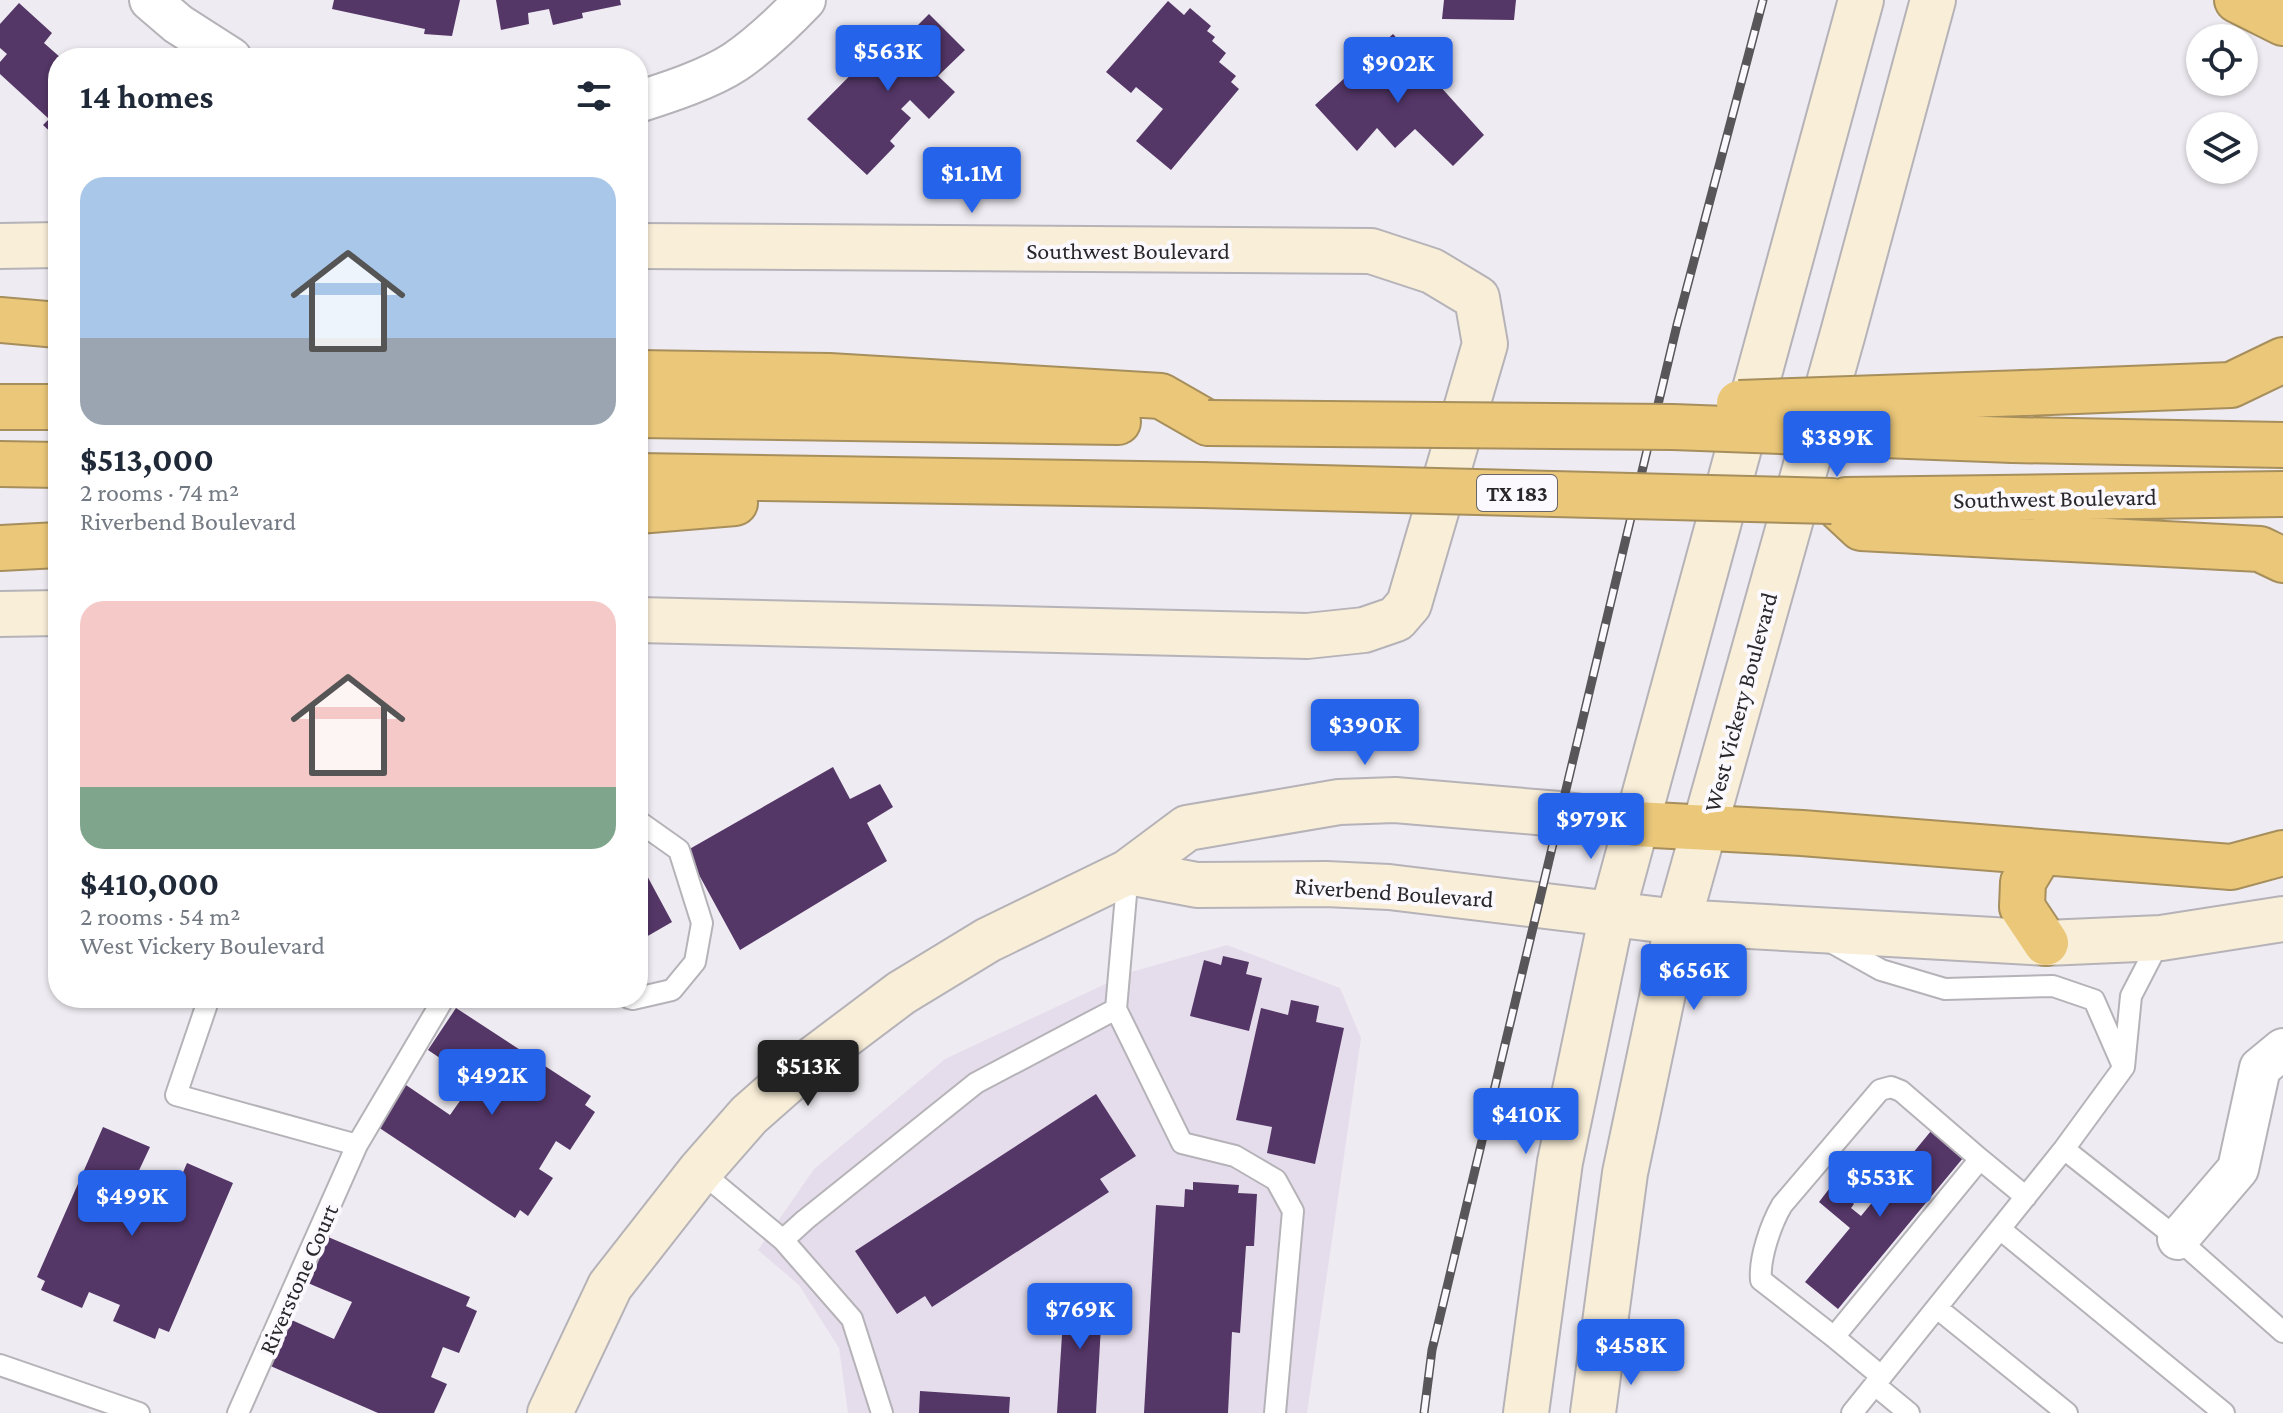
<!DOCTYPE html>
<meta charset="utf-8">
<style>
body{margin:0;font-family:"Crimson Pro",serif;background:#f2f2f3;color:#1f2937;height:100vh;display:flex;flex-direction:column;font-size:30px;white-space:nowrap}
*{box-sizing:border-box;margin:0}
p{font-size:26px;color:#747a83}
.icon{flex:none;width:44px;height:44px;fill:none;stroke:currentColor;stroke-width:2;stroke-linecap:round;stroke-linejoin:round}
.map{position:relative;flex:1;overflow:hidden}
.panel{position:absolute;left:48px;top:48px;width:600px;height:960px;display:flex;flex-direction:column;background:#fff;border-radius:32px;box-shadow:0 2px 6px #0004}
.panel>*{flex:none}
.fabs{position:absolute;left:2186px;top:24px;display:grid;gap:16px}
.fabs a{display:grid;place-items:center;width:72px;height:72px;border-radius:50%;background:#fff;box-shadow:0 2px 6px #0004;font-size:40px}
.price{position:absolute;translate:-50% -68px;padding:0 18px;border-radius:8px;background:#2563eb;color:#fff;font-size:26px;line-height:52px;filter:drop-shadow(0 2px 4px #0008)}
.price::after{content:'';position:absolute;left:50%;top:48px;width:24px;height:18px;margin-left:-12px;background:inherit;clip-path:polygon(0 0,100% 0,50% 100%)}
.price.active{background:#222;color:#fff}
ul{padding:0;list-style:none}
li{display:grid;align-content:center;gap:16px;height:424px;padding:0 32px}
li span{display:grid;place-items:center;height:248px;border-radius:24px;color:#555}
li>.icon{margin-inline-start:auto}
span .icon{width:144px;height:144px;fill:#fffc;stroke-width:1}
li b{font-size:34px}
h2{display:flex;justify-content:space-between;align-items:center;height:96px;padding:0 32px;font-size:34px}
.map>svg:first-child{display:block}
.built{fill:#e5ddeb}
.building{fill:#543667}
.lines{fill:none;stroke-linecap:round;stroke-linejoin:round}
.lane-casing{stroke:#b5b2b8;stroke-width:24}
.street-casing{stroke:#b5b2b8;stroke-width:44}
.secondary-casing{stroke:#b5b2b8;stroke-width:48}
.highway-casing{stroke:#a68f5d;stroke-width:48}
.lane{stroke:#fff;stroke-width:20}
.street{stroke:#fff;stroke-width:40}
.secondary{stroke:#f9eed7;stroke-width:44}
.highway{stroke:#eac779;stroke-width:44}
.rail-casing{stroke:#585659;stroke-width:9}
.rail{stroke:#fcf9fe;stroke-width:6;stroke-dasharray:18;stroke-linecap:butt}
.highway-bridge-casing{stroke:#a68f5d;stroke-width:48;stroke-linecap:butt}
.highway-bridge{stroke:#eac779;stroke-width:44}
.labels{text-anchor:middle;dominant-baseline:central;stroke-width:8;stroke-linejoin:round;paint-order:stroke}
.shield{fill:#fcf9fe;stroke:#686669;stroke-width:2}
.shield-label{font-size:22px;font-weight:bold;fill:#282729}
.street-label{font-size:24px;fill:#282729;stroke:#fcf9fe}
</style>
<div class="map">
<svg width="2283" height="1413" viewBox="0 0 2283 1413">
<rect width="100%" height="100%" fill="#efebf2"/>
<path class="built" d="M1227,945L1340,988L1361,1038L1307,1413H848L839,1348L799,1285L758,1250L814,1169L945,1059L1131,972Z"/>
<path class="building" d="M334,0H460L452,36L424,34L425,29L332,9Z
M496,0H620L621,5L582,13L583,18L553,25L549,9L528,13L529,24L501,30Z
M1444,0H1516L1514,20L1442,19Z
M1168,1L1184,15L1190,8L1211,26L1207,31L1215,37L1212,41L1226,53L1219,62L1236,76L1231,82L1239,89L1171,170L1136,141L1163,109L1136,87L1131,93L1106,72Z
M19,3L52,33L44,43L61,58H58V139L43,125L49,119L0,74V62L7,54L0,48V24Z
M929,14L965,50L938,76L955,92L929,119L910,100L901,109L911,118L890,141L895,146L867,175L807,119L897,28L906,37Z
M1393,34L1484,135L1453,166L1415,129L1395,148L1377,128L1357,151L1315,105Z
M833,767L850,799L880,784L893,807L867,823L887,861L740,950L686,851Z
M638,859L672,922L646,937L638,922Z
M1223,956L1249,962L1246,974L1262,978L1249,1031L1190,1016L1204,960L1221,965Z
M1291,1000L1319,1006L1316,1022L1344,1028L1315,1164L1267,1153L1272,1127L1236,1120L1261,1008L1288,1015Z
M456,1008L591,1096L585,1105L595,1112L570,1150L556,1141L539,1169L553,1178L528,1216L520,1210L515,1218L378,1127L406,1085L450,1115L474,1081L428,1050Z
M1096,1094L1136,1156L1100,1179L1109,1192L932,1307L925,1296L897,1314L855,1251Z
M103,1127L150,1147L127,1196L165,1214L187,1163L233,1183L169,1332L159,1328L155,1339L113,1321L120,1305L89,1292L82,1308L41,1290L45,1281L37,1277Z
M1931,1131L1963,1158L1838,1309L1805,1282L1850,1228L1819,1202L1829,1189L1835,1194L1838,1191L1854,1204L1851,1208L1861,1216Z
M1193,1182L1239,1185L1238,1193L1257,1194L1254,1246H1246L1240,1333L1232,1332L1228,1413H1144L1156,1205L1184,1207L1185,1189L1193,1190Z
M321,1234L470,1297L466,1306L477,1311L459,1353L443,1347L431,1377L447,1384L434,1413H378L266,1364L285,1317L334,1339L352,1302L301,1280Z
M1065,1288L1103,1291L1096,1413H1057Z
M920,1391L1010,1397L1009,1413H919Z"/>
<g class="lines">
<g class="lane-casing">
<path id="lane" d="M1128,872L1116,1009L1182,1143L1235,1156L1276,1180L1293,1211L1275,1413
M1829,941L1881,970L1945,989L2053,986L2094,1000L2122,1064
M209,998L176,1095L357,1145
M629,998L633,999L672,990L695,962L702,923L679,850L638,821
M2064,1149L2178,1239L2283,1332
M700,1171L783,1240L805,1220L976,1083L1116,1009
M2000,1229L2224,1413
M783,1240L852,1319L882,1413
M1937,1308L2067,1413
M1834,1337L1761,1280C1759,1258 1771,1224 1782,1205L1880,1090L1891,1087L1901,1091L1980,1159
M0,1365L139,1413
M1881,1376L1834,1337L1980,1159L2026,1197
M1875,1385L1909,1413
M238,1413L357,1145L444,998
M1852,1413L2064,1149L2124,1067L2131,996L2161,938"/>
</g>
<g class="street-casing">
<path id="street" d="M150,0L178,24L231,58
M638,102C669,92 709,79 735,62C760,45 784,22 805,0
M2178,1239L2238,1169L2260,1068L2283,1049"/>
</g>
<g class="secondary-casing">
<path id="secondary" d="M0,246L58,245
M638,246L1371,251L1432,271L1477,298L1485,344L1409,604L1396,619L1364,630L1307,636L638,620
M0,614L58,613
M1128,872L1197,885L1326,884L1389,887L1678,922L2046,943L2161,938L2283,919
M550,1413L610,1286L700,1171L749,1115L808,1063L901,993L988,940L1128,872L1187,828L1339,802L1395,800L1559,814L1635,824
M1526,1413L1560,1162L1612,914L1861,0
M1593,1413L1625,1173L1678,922L1843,333L1933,0"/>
</g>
<g class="highway-casing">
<path id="highway" d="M2237,0L2283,23
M0,320L58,325
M638,373L829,376L1161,396L1208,423
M2024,393L2231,385L2283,360
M0,407H58
M638,415L1118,422
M2013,440L2283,445
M0,464L58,465
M638,476L1202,485
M1846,500L2283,494
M1832,501L1861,528L2260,549L2283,560
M638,511L735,503
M0,548L58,545
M1635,824L1802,833L2231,867L2283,853
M2041,852L2023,882L2022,907L2046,943"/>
</g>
<use href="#lane" class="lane"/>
<use href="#street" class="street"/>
<use href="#secondary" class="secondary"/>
<use href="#highway" class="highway"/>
<g class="rail-casing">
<path id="rail" d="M1424,1413L1432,1350L1677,325L1763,0"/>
</g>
<use href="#rail" class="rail"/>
<g class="highway-bridge-casing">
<path id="highway-bridge" d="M1739,403L2024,393
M1208,423L1673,427L2013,440
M1202,485L1832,501"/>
</g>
<use href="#highway-bridge" class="highway-bridge"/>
</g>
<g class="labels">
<rect class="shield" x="1477" y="475" width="80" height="36" rx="6"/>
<g class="shield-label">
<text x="1517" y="493">TX 183</text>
</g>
<g class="street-label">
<text x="1128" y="250">Southwest Boulevard</text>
<text transform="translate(2055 498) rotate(-1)">Southwest Boulevard</text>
<text transform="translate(1740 702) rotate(-75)">West Vickery Boulevard</text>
<text transform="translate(1394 892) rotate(4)">Riverbend Boulevard</text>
<text transform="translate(298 1279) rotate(-66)">Riverstone Court</text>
</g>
</g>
</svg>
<div class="fabs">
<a><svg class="icon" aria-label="locate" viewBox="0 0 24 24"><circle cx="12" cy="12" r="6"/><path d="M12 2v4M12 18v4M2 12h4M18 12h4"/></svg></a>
<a><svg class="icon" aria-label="layers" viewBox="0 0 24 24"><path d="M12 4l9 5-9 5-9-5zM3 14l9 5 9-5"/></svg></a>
</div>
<b class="price" style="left:888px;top:93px">$563K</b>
<b class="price" style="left:1398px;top:105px">$902K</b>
<b class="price" style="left:972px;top:215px">$1.1M</b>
<b class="price" style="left:1837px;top:479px">$389K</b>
<b class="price" style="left:1365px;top:767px">$390K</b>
<b class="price" style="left:1591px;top:861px">$979K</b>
<b class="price" style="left:1694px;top:1012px">$656K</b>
<b class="price active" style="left:808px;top:1108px">$513K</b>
<b class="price" style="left:492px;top:1117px">$492K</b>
<b class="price" style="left:1526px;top:1156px">$410K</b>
<b class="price" style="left:1880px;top:1219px">$553K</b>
<b class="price" style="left:132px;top:1238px">$499K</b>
<b class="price" style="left:1080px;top:1351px">$769K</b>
<b class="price" style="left:1631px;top:1387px">$458K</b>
<section class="panel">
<h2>14 homes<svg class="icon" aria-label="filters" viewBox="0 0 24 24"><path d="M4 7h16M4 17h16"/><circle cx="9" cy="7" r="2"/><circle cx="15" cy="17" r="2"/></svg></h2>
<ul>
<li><span style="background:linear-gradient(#a9c7e8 65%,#9aa5b1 0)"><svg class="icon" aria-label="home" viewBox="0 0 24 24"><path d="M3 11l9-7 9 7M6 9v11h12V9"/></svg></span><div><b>$513,000</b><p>2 rooms · 74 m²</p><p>Riverbend Boulevard</p></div></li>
<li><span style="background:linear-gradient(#f6c9c9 75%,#7fa58c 0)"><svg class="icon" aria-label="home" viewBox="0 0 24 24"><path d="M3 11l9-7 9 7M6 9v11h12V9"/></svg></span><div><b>$410,000</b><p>2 rooms · 54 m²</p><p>West Vickery Boulevard</p></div></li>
</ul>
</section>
</div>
